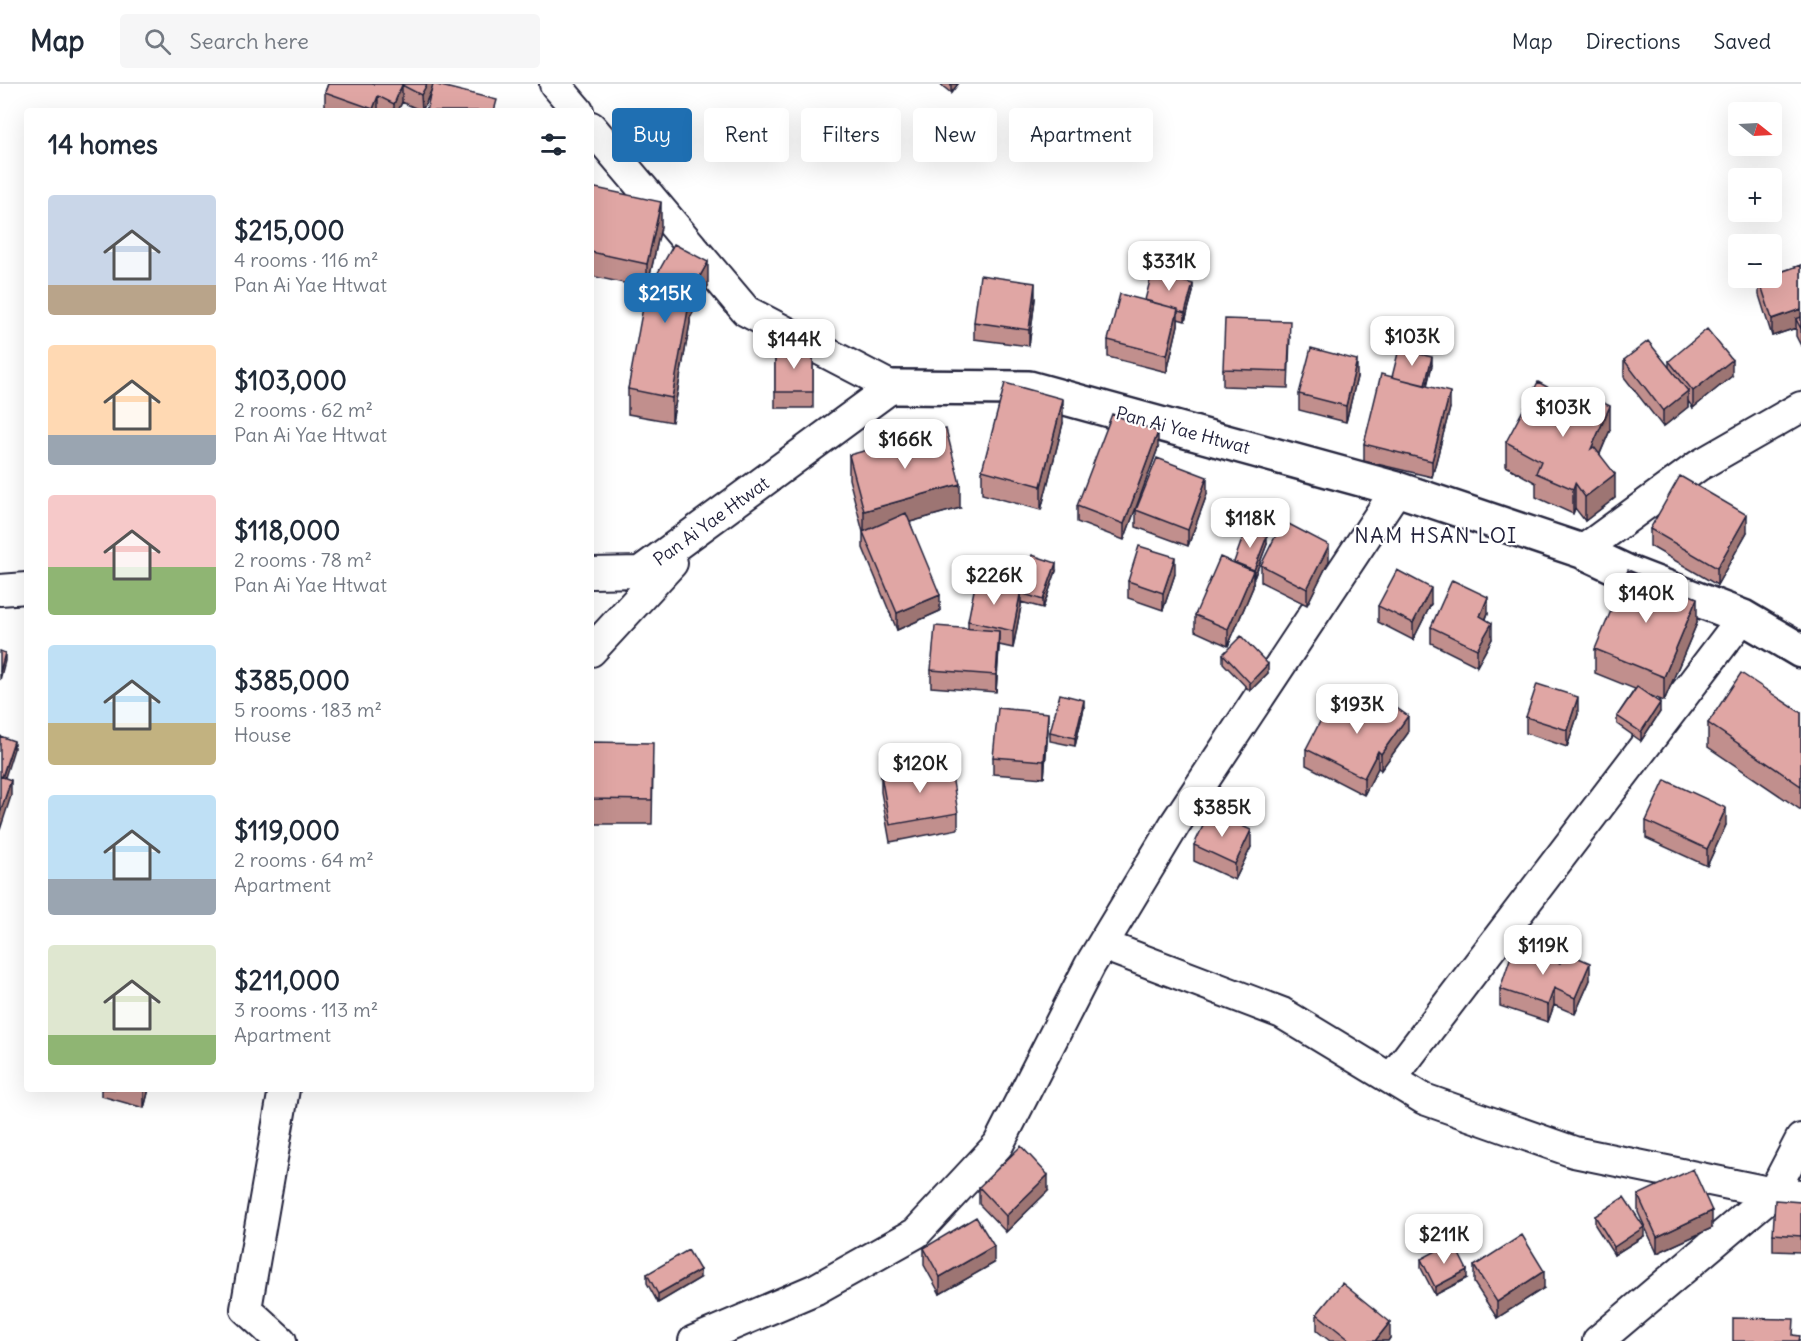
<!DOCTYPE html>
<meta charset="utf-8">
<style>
body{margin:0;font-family:Delius,sans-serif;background:#f6f6f7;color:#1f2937;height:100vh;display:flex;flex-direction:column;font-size:22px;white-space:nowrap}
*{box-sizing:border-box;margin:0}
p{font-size:20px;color:#747a83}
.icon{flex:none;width:33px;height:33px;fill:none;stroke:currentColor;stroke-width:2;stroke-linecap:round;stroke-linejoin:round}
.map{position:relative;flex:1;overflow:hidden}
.drawer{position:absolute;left:24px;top:24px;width:570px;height:984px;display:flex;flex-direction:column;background:#fff;border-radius:6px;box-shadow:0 6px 24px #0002}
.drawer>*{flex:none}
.top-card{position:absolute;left:612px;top:24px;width:570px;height:54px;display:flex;gap:12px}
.needle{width:39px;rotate:108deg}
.tools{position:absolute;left:1728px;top:18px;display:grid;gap:12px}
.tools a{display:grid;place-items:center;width:54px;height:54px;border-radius:6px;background:#fff;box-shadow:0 6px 24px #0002;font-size:30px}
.price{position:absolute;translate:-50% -51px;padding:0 14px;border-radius:12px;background:#fff;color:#222;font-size:20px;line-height:39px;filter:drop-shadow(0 2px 3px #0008)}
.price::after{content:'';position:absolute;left:50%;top:36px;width:18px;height:14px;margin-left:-9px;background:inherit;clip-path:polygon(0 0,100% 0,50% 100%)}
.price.on{background:#1f6fb2;color:#fff}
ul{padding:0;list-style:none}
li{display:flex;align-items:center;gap:18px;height:150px;padding:0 24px}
li span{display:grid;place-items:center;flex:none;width:168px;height:120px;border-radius:6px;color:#555}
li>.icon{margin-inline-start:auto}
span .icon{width:72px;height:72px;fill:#fffc;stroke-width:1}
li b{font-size:26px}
h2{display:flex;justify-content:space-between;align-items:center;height:72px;padding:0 24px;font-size:26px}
.chip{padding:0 21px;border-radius:6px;background:#fff;box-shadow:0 6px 24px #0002;font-size:21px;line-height:54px}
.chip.on{background:#1f6fb2;color:#fff}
header{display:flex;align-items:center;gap:36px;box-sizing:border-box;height:84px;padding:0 30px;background:#fff;border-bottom:2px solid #e0e1e3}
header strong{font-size:28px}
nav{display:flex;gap:33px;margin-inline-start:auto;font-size:21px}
.search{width:420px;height:54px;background:#f6f6f7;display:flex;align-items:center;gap:15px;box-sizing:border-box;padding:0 21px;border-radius:6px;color:#747a83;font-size:22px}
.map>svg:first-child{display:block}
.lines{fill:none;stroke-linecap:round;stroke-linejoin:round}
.street-casing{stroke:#22223b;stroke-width:34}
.secondary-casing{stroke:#22223b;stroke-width:38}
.street{stroke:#fff;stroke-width:30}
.secondary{stroke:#fff;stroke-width:33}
.wall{fill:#c18f8d;stroke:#22223b;stroke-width:1.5}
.shaded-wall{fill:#9d7473;stroke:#22223b;stroke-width:1.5}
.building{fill:#e0a6a4;stroke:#22223b;stroke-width:1.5}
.labels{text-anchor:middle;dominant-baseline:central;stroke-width:4.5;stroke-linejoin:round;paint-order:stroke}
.street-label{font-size:18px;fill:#22223b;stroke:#fff}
.quarter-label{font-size:21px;letter-spacing:1.5px;fill:#22223b;stroke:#fff}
</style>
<header>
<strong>Map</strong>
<div class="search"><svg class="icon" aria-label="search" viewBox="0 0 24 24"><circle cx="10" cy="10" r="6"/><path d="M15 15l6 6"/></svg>Search here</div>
<nav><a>Map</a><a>Directions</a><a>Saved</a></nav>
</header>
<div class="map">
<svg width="1801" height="1257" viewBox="0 0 1801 1257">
<rect width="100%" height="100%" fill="#fff"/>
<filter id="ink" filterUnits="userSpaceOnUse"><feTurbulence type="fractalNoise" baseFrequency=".0167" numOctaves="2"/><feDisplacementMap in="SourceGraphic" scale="12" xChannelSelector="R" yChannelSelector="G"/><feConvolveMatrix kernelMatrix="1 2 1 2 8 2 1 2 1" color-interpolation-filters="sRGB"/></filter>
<g filter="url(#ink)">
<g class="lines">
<g class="street-casing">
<path id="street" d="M555,0L578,27
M591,43L746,227L892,303L640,488L591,489
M1582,467L1698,382L1801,323
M0,506L27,504
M591,567L672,479
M1103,861L1282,929L1424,1015L1574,1068L1773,1109L1801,1111
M1391,995L1743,533
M281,1257L246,1225L284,1005
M694,1257L816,1205L916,1149L998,1061L1090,881L1175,740L1397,405
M1598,1257L1773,1109L1801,1055"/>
</g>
<g class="secondary-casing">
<path id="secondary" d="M892,303L1029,304L1397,405L1582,467L1629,489L1743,533L1801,567"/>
</g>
<use href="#street" class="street"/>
<use href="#secondary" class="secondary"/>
</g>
<path class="wall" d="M328,0H434L497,27L431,8L422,27L402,18L398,27H333L325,24V8Z
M940,0H958L951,9Z
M591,103L661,143L647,204L591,192Z
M1801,181V262L1796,252V244L1772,252L1759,211V195Z
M708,202L690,234V239L672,338L628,330V305L650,208V203Z
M1193,208L1185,237L1178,235V241L1167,288L1108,273V256L1145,216Z
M1035,215L1029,262L974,255V238Z
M1290,253L1288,304L1223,302V285Z
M775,264H813V324H775Z
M1624,276L1669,283V277L1732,292L1693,324L1688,317V323L1663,343L1624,293Z
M1432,281L1427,302L1450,324L1432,393L1364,377V360L1392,293Z
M1357,293L1346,338L1299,326V310Z
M1063,339L1041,426L982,410V386Z
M1610,346L1600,370L1615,414L1585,437L1575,424L1573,430L1536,413V399L1506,382V358Z
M1158,364L1124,456L1077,438V422Z
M849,371L960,424L910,438L940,527L897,546L863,464V448L849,395Z
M1207,410L1188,462L1136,443V426Z
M1650,445L1747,448L1717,501L1650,462Z
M1267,460L1254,494H1253V503L1228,562L1195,547V531L1234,479Z
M1329,477L1307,521L1261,498V481Z
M1056,487L1043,524L1021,518V522L1013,564L999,561L996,608L931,603V586L968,545V537L1021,506Z
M1175,490L1163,526L1128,514V497Z
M1431,520L1413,556L1378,538V522Z
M1488,529L1486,535L1492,555L1477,582L1431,559V543Z
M1697,539L1664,617L1646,610L1660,628L1641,657L1617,640V632L1635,605L1595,589V565Z
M1223,570L1268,589L1250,607L1223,579Z
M1084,624L1075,662L1050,657V648Z
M1801,629V726L1708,663V639Z
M1578,630L1567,663L1526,649V633Z
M1352,639L1408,649L1381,686L1378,684L1364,711L1306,681V665Z
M1048,645L1044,694L993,690V673Z
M591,658L653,683L652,740H591Z
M881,691L958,729V745L890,758L881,708Z
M1646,737L1726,741L1707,782L1646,754Z
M1194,761L1251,763L1235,796L1194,777Z
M1590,896L1575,930L1554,921L1548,938L1500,922V905Z
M101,1005H149L144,1024L101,1012Z
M979,1103L1048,1107L1006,1148L979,1120Z
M1638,1111L1712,1144L1657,1169L1638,1128Z
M1801,1118V1168L1773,1167V1150Z
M1595,1132L1644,1152L1614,1171L1595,1141Z
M924,1164L994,1179L940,1210L924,1181Z
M1421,1175L1467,1194L1435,1211L1421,1184Z
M1474,1182L1544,1204L1497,1234L1474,1199Z
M647,1190L700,1194L658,1219L647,1199Z
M1317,1230L1390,1254L1388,1257H1330L1317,1247Z"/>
<path class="shaded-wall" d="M427,0H434L422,27L421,11Z
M951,0H958L951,9Z
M402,1V18L398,27H394V20Z
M378,12V27H373V25Z
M661,118V143L647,204V180Z
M708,178V202L690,234V239L672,338V314L687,215Z
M1035,199V215L1029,262V246Z
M1193,200V208L1185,237V229Z
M1178,225V241L1167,288V271Z
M1801,225V242L1796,235V244L1772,252V235Z
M1432,273V281L1424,312V304Z
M1357,276V293L1346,338V322Z
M1732,276V292L1693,324V307Z
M1688,307V323L1663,343V327Z
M1450,308V324L1432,393V377Z
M1063,315V339L1041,426V402Z
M1610,322V346L1591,390V365Z
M1158,348V364L1124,456V440Z
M1615,390V414L1585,437V413Z
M1207,393V410L1188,462V446Z
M1575,399V424L1573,430V405Z
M960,400V424L864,451V427Z
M1747,431V448L1717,501V484Z
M1267,452V460L1254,494V486Z
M1329,461V477L1307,521V505Z
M1175,473V490L1163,526V509Z
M1056,479V487L1043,524V516Z
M1253,487V503L1228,562V545Z
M1431,504V520L1413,556V539Z
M1021,506V522L1013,564V547Z
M940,511V527L897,546V529Z
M1488,513V529L1480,548V532Z
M1697,514V539L1664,617V593Z
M1492,539V555L1477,582V565Z
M999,547V564L996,608V591Z
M5,569V577L0,596V588Z
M1268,580V589L1250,607V599Z
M1578,613V630L1567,663V646Z
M1084,616V624L1075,662V654Z
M1660,619V628L1641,657V648Z
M1048,629V645L1044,694V677Z
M1408,632V649L1381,686V670Z
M14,657V665L2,703V694Z
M1378,667V684L1364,711V694Z
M11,696V712L0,746V729Z
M1726,724V741L1707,782V765Z
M1251,746V763L1235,796V780Z
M1590,879V896L1575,930V914Z
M1554,904V921L1548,938V921Z
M145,1005H149L144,1024V1007Z
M1048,1091V1107L1006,1148V1132Z
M1712,1127V1144L1657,1169V1153Z
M1644,1143V1152L1614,1171V1163Z
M994,1162V1179L940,1210V1193Z
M700,1186V1194L658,1219V1210Z
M1467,1186V1194L1435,1211V1203Z
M1544,1187V1204L1497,1234V1218Z
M1390,1238V1254L1388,1257H1375Z"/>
<path class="building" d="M328,0H427L421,11L402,1L394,20L378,12L373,25L325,8Z
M433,0L497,16L494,27H426Z
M591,103L661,118L647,180L591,168Z
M674,160L708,178L687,215H690L672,314L628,305L646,207L663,210L650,203Z
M1801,181V225L1772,235L1759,195L1763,194H1772V191Z
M1152,189L1193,200L1185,229L1178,227V225L1145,216Z
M980,191L1035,199L1029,246L974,238Z
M1120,210L1178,225L1167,271L1108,256Z
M1801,233V245L1796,235Z
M1225,235L1290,237L1288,287L1223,285Z
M1707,245L1732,276L1693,307L1669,277Z
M1648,257L1688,307L1663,327L1624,276Z
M775,264H813V308H775Z
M1311,264L1357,276L1346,322L1299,310Z
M1399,265L1432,273L1425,301L1392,293Z
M1381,290L1450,308L1432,377L1364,360Z
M1538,298L1569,315L1574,306L1610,322L1591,365L1594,363L1615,390L1585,413L1575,399L1573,405L1536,389L1541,377L1506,358Z
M1005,299L1063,315L1041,402L982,386Z
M1112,330L1158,348L1124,440L1077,422Z
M946,345L960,400L864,427L849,371Z
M1157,374L1207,393L1188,446L1136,426Z
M1680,392L1747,431L1717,484L1650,445Z
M906,429L940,511L897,529L863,448Z
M1283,437L1329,461L1307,505L1261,481Z
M1246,444L1267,452L1254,486L1234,478Z
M1139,462L1175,473L1163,509L1128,497Z
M1032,471L1056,479L1043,516L1021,509V506Z
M1220,473L1253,487L1228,545L1195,531Z
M1397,486L1431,504L1413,539L1378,522Z
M1628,486L1697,514L1664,593L1595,565Z
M976,496L1021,506L1013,547L968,537Z
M1452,496L1488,513L1480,532L1492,539L1477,565L1431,543Z
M935,542L999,547L996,591L931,586Z
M1241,552L1268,580L1250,599L1223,570Z
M0,567L5,569L0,588Z
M1741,589L1801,629V702L1708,639Z
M1537,600L1578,613L1567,646L1526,633Z
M1637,603L1660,619L1641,648L1617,632Z
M1374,608L1408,632L1381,670L1378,667L1364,694L1306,665L1326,626L1352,639Z
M1060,610L1084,616L1075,654L1050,648Z
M998,624L1048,629L1044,677L993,673Z
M0,652L14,657L2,693L0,692Z
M591,658L653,659L652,716L591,715Z
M950,679L958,729L890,741L881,691Z
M0,692L11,696L0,729Z
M1665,696L1726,724L1707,765L1646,737Z
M1210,727L1251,746L1235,780L1194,761Z
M1514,863L1560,879L1565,868L1590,879L1575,914L1554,904L1548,921L1500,905Z
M1021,1062L1048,1091L1006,1132L979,1103Z
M1693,1085L1712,1127L1657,1153L1638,1111Z
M1624,1113L1644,1143L1614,1163L1595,1132Z
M1775,1116L1801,1118V1152L1773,1150Z
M976,1133L994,1162L940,1193L924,1164Z
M1522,1151L1544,1187L1497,1218L1474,1182Z
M1453,1158L1467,1186L1435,1203L1421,1175Z
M688,1166L700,1186L658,1210L647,1190Z
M1342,1199L1390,1238L1375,1257H1351L1317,1230Z
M1733,1234L1794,1235L1793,1251L1800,1252L1799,1257H1733Z"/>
</g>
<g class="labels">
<g class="street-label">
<text transform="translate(1183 346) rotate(15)">Pan Ai Yae Htwat</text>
<text transform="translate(711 437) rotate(-36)">Pan Ai Yae Htwat</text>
</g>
<g class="quarter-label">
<text x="1436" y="451">NAM HSAN LOI</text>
</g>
</g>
</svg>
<div class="tools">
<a><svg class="needle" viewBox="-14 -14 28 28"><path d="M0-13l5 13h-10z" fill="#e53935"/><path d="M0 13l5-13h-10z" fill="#747a83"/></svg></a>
<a>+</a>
<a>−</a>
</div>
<b class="price" style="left:1169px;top:208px">$331K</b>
<b class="price on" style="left:665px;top:240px">$215K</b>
<b class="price" style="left:1412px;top:283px">$103K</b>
<b class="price" style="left:794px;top:286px">$144K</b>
<b class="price" style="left:1563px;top:354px">$103K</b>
<b class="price" style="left:905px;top:386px">$166K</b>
<b class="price" style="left:1250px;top:465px">$118K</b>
<b class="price" style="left:994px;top:522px">$226K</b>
<b class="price" style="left:1646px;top:540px">$140K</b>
<b class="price" style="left:1357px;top:651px">$193K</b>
<b class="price" style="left:920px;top:710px">$120K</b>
<b class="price" style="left:1222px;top:754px">$385K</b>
<b class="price" style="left:1543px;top:892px">$119K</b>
<b class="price" style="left:1444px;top:1181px">$211K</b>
<div class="top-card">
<a class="chip on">Buy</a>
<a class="chip">Rent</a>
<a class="chip">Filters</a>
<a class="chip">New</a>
<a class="chip">Apartment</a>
</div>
<section class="drawer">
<h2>14 homes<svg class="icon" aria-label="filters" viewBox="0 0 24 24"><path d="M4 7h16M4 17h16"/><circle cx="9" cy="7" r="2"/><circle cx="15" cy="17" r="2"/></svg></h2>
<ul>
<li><span style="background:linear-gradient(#c9d6e8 75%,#b9a48a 0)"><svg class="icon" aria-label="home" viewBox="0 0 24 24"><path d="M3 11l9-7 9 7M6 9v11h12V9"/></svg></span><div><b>$215,000</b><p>4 rooms · 116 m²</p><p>Pan Ai Yae Htwat</p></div></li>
<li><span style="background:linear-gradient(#ffd9b3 75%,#9aa5b1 0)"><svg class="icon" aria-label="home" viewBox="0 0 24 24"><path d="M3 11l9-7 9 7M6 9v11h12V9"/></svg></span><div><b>$103,000</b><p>2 rooms · 62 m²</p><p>Pan Ai Yae Htwat</p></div></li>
<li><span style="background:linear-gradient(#f6c9c9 60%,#8fb573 0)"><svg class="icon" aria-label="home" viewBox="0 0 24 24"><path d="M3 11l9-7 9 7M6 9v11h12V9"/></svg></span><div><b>$118,000</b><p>2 rooms · 78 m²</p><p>Pan Ai Yae Htwat</p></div></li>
<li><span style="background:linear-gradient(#bfe0f5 65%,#c2b280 0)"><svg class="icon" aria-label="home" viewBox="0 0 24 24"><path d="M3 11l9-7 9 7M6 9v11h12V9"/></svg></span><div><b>$385,000</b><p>5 rooms · 183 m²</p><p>House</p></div></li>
<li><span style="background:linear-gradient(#bfe0f5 70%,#9aa5b1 0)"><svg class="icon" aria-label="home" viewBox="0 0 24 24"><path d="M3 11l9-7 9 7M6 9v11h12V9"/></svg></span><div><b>$119,000</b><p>2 rooms · 64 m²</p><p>Apartment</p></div></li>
<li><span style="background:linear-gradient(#dfe7d0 75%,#8fb573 0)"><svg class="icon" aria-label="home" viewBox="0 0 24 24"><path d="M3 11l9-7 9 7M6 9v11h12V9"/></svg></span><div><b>$211,000</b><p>3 rooms · 113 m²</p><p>Apartment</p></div></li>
</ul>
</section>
</div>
